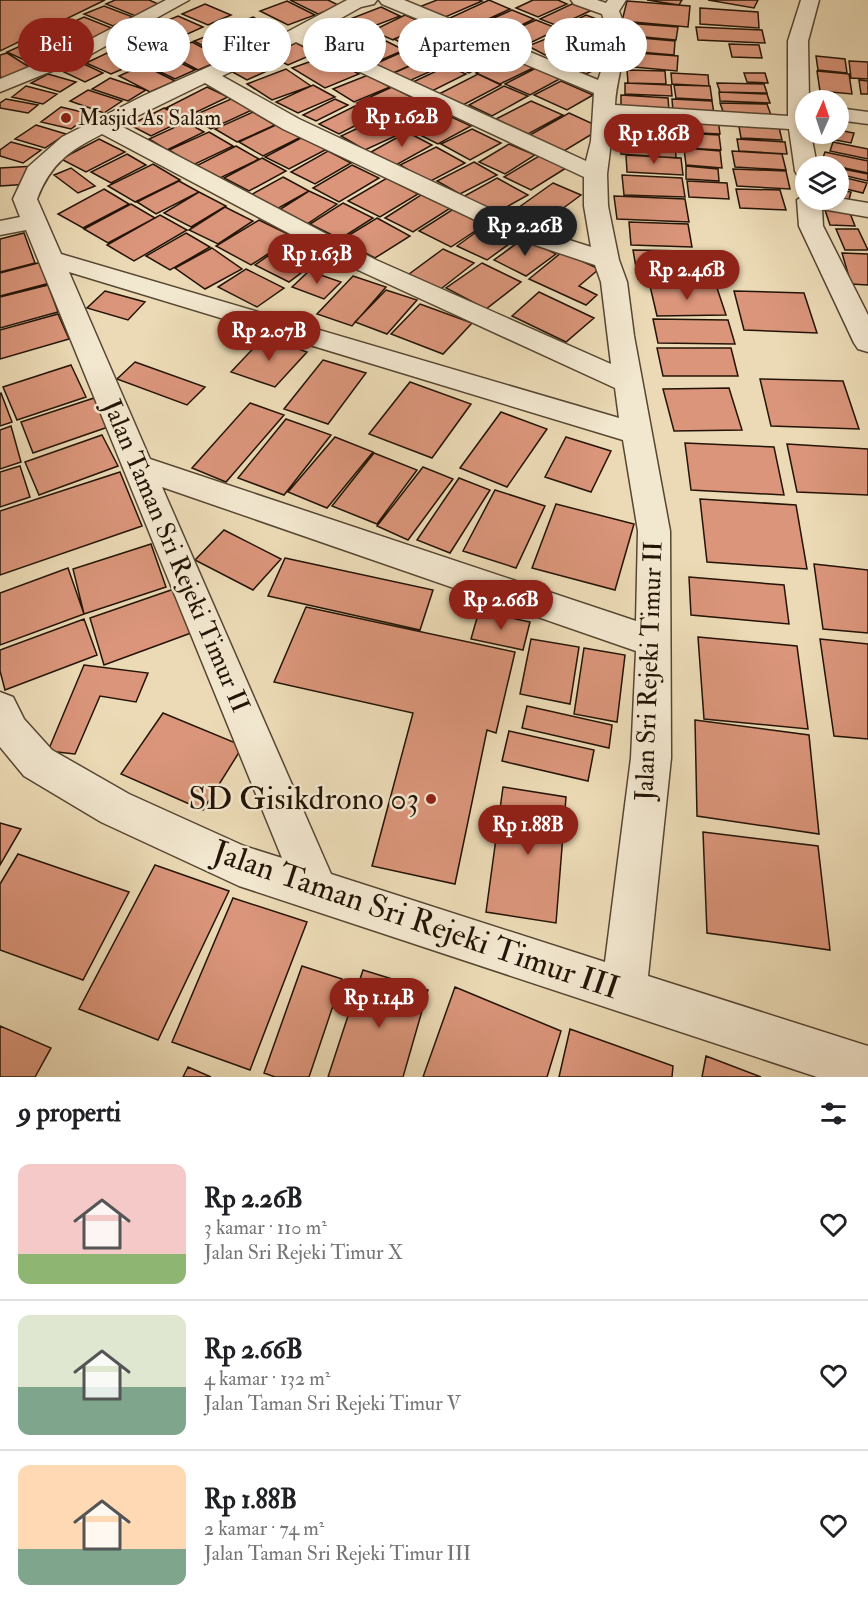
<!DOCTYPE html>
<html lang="id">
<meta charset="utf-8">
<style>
body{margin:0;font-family:"IM FELL Double Pica",serif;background:#f2f2f2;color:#202124;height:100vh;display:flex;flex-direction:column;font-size:22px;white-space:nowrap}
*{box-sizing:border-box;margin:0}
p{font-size:20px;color:#757577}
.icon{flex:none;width:33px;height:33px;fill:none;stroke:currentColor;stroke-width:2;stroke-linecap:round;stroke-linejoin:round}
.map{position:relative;height:1077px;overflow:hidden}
.drawer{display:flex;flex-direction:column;background:#fff;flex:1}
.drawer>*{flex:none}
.hud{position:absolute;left:18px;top:18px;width:832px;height:54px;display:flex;gap:12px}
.needle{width:39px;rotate:3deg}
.fabs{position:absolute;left:795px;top:90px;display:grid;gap:12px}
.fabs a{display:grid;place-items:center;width:54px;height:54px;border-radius:50%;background:#fff;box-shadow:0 3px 9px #0003;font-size:30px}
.price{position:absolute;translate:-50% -51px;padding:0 14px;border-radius:21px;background:#8f2418;color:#fff;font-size:20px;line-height:39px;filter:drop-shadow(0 2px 3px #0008)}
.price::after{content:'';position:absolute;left:50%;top:36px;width:18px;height:14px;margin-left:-9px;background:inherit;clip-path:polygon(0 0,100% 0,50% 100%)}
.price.current{background:#222;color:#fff}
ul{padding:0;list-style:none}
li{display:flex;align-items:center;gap:18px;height:150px;padding:0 18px}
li+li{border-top:2px solid #e0e0e0}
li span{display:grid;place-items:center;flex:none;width:168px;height:120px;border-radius:12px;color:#555}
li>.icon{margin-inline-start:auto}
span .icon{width:72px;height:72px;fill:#fffc;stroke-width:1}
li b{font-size:26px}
h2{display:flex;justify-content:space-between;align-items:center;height:72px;padding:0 18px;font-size:26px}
.chip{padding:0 21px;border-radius:27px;background:#fff;box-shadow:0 3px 9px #0003;font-size:21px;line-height:54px}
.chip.current{background:#8f2418;color:#fff}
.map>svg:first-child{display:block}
.building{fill:#da957a;stroke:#241406;stroke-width:1.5}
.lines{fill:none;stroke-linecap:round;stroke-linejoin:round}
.minor-casing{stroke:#564632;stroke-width:3}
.minor{fill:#f2e7cf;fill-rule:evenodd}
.poi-dot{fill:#8f2418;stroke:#f2e7cf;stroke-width:2}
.labels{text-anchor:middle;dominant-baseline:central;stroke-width:5;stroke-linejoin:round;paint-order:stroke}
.far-poi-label{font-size:22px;fill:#241406;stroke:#f2e7cf;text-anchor:start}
.street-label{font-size:26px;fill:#241406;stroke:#f2e7cf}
.near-poi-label{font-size:32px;fill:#241406;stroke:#f2e7cf;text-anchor:end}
.near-street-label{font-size:32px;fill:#241406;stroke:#f2e7cf}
</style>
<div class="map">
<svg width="868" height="1077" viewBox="0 0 868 1077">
<rect width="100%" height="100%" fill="#ebdab5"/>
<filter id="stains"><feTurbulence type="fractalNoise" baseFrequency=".00333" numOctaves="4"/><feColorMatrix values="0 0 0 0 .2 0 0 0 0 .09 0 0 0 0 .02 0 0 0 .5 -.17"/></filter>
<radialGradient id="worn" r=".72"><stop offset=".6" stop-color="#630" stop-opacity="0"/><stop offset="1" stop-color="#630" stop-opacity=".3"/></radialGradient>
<path class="building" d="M0,0H105L0,51Z
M115,0H149L163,6L138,17L106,4Z
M290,0H328L340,6L318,14Z
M437,0H479L482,1L443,18L419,7Z
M489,0L510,9L471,27L450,18Z
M533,0H558L567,4L538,17L516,8Z
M647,0H682L679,5Z
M708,0H758L754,8Z
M287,1L315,15L288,25L260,11Z
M627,1L690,6L688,27L622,21Z
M574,3L592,10L558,26L540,19Z
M205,4L231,15L208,25L182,14Z
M104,6L133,17L113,26L84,14Z
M381,7L400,16L369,28L350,19Z
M700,8L758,12L759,28L700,24Z
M512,10L534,19L499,36L476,26Z
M405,15L426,24L393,40L372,31Z
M586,15L610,24L586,37L561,27Z
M178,16L203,27L181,37L156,25Z
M84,17L114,29L92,39L62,27Z
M253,17L287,35L255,47L222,29Z
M536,20L559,29L530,43L507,33Z
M340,23L362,33L331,47L309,36Z
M626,23L678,27L676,40L623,35Z
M430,24L450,32L413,49L394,39Z
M696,27L762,30L765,43L698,40Z
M62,29L89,40L62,53L34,41Z
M153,30L180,41L163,49L136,38Z
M220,31L252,48L226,58L194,41Z
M367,32L384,39L353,54L336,46Z
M563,32L580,41L545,55L528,46Z
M451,33L478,45L443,61L417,49Z
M630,37L675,41L674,55L628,51Z
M134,39L152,47L127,58L109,50Z
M386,41L404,50L372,64L354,55Z
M29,42L59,56L37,66L7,52Z
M192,42L224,59L198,70L166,53Z
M296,43L316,53L288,65L267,55Z
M729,44L759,45L762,58L732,57Z
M483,45L505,55L469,73L447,63Z
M570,45L610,63L586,74L547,56Z
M409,49L428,58L394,73L375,64Z
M624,52L678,56L677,71L623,66Z
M7,53L31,68L3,78L0,77V55Z
M107,53L132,65L111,74L86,63Z
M167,56L195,70L175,79L146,65Z
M262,56L280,65L247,80L229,70Z
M326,56L359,74L325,88L292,68Z
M431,56L447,64L409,81L393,73Z
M816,56L845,59L847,73L818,70Z
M509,57L533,68L500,84L476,73Z
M849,61L868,62V79L851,78Z
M82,63L103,73L85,82L64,72Z
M143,65L175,81L150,92L119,76Z
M447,66L466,74L432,91L413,82Z
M540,66L565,76L530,95L505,84Z
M286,69L311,86L272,100L247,84Z
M627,70L665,71L666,84L628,83Z
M817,71L849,74L852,94L820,91Z
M671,73L708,75L709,86L672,84Z
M744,73H765L768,83L747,82Z
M48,74L76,82L60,92L31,83Z
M478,74L501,85L463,105L439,94Z
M368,75L390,87L354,102L333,89Z
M110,78L146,90L128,101L92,89Z
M859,80L868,81V94H861Z
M561,81L593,95L567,110L534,95Z
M625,83L671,85L672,96L625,94Z
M717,83L764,84L767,93L720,92Z
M313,85L335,97L298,113L276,102Z
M674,85L710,86L712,100L676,98Z
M26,86L57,94L43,104L12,97Z
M504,86L528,96L492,116L469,105Z
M207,87L228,97L186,117L166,108Z
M392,87L417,100L382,116L357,103Z
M88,90L122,101L104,113L70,101Z
M719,92L767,94L770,103L720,101Z
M621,95L668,98L669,111L621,109Z
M6,99L38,105L28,113L0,108V103Z
M231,99L252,110L211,129L190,117Z
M335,99L348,105L316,121L303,115Z
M672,99L712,101L714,114L673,112Z
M417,101L443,114L410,132L383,118Z
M531,101L563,115L528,134L496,119Z
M720,103L767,104L772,118L725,117Z
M355,106L376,115L339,134L319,124Z
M61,107L91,114L71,129L41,122Z
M164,108L186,119L151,136L130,125Z
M253,112L275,125L237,142L215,129Z
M569,113L602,128L564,151L530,135Z
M445,114L471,126L438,144L412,131Z
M625,114L674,117L675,136L625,133Z
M678,116L718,119L720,134L680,132Z
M377,119L402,133L365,150L341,136Z
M738,121L778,123L782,140L741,138Z
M186,122L204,132L167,150L149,139Z
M278,124L301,137L263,156L239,142Z
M36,125L66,134L45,148L15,139Z
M472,129L501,143L470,160L441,144Z
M838,130L854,133L851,143L830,139L832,134H838Z
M209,132L233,146L193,165L169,150Z
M407,132L432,145L396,165L371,152Z
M683,133L719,135L721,150L684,148Z
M303,137L327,149L289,169L265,157Z
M99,139L125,152L86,172L61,159Z
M622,139L675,143L676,158L621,154Z
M737,139L785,142L787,154L739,151Z
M11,142L41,150L23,163L0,156V150Z
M833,142L868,149V159L830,151Z
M509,144L535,155L505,174L479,162Z
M236,146L259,159L218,179L196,166Z
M436,147L465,163L429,182L400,165Z
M684,148L720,151L722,168L686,165Z
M328,151L351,163L315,184L291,172Z
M732,151L782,154L786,170L735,167Z
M825,152L868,161V173L821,163Z
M127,154L146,165L111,183L91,172Z
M626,155L681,158L683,175L627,172Z
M539,156L566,168L531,190L504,177Z
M262,158L286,171L249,191L224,178Z
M474,162L497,175L460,194L437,181Z
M153,164L180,180L135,202L108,186Z
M352,165L379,178L339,202L313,188Z
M35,166L30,184L0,186V168Z
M686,166L718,169L719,181L686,179Z
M71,168L95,186L78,193L54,175Z
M838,168L868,174V181L838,174Z
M733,169L786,171L790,189L737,186Z
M622,175L682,178L685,197L624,195Z
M838,176L867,183L863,193L838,187Z
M283,177L309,191L275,210L249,196Z
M387,178L418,194L380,217L348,201Z
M497,178L528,195L492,215L461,198Z
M179,181L199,192L156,214L137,202Z
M687,181L727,183L729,199L689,197Z
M553,183L581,195L543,223L515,210Z
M104,189L129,204L83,228L58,214Z
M736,189L780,190L786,210L740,208Z
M838,190L851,192L848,203L838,200Z
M309,191L337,204L307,224L279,210Z
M199,192L226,206L191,227L164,213Z
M424,193L452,207L413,232L385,218Z
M614,196L685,199L689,222L617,219Z
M343,203L373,218L340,239L310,224Z
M131,204L155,218L108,243L84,229Z
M225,207L253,221L218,244L189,230Z
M824,207L848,208L855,226L830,225Z
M455,208L487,223L451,247L419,231Z
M160,215L187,230L134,261L107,245Z
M377,218L410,236L375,258L341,240Z
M259,220L294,237L251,265L216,246Z
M490,222L520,236L487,260L457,246Z
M629,222L688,224L692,247L631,245Z
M836,229H858L868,250H845Z
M24,233L35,263L0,272V239Z
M186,233L210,247L170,270L146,256Z
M524,238L556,254L526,276L494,260Z
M292,239L326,254L289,282L255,265Z
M212,248L242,269L205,289L175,268Z
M443,249L474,263L437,292L405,277Z
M633,250L688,251L695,280L638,279Z
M562,252L599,269L579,286L597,295L586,305L529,279Z
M842,253L868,254V285L851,284Z
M42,262L50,283L0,296V273Z
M482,263L521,282L486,309L446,288Z
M246,269L284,288L257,307L218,287Z
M309,271L341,282L324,299L292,287Z
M353,276L386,287L352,326L317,314Z
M48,285L58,312L0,328V297Z
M716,285L726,315L657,316L650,286Z
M386,290L417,300L387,334L355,322Z
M105,291L145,302L128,320L87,308Z
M734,291L804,293L817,333L744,330Z
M539,292L594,318L566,342L512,316Z
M420,304L472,323L443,354L391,334Z
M58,314L69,339L0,359V330Z
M653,319L728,320L735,344L658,343Z
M264,337L307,352L275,387L231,372Z
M657,348H731L738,376H663Z
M323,360L366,373L328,424L284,409Z
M135,362L205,387L187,405L117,379Z
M71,365L86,397L17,420L3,387Z
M760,379L843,381L859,429L771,426Z
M410,382L471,404L432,458L369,434Z
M729,388L742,430L674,431L663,389Z
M1,393L12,422L0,426V394Z
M94,398L108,427L33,453L21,422Z
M250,403L284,415L226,482L192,468Z
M501,412L547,429L507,487L460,468Z
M286,419L331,435L284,495L238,478Z
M11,426L21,462L0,469V430Z
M102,435L118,466L39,495L25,462Z
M335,437L373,452L327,508L288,492Z
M566,437L611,451L591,492L545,477Z
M685,443L774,447L784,495L691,490Z
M787,444L868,449V495L797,492Z
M374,453L417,470L377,524L332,506Z
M20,466L30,497L0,507V472Z
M423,467L453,479L408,540L377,526Z
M120,472L142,526L0,575V511Z
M459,478L490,490L450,553L417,540Z
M495,490L545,506L516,568L463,551Z
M700,499L796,505L807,569L707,562Z
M556,504L634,524L615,590L532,568Z
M224,530L281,559L253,590L195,560Z
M151,544L166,587L84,614L73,569Z
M285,558L433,590L420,630L268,596Z
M814,564L868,570V633L823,629Z
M68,568L84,614L0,645V593Z
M689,577L784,585L789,624L691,615Z
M174,589L191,633L104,665L90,618Z
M306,607L515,652L496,733L487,730L455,884L372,866L413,713L274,682Z
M479,611L530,622L523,650L471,639Z
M84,619L97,655L5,690L0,671V650Z
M698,637L797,646L808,729L704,719Z
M531,639L579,647L570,704L520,694Z
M820,639L868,644V739L834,736Z
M584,648L625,655L617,722L574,714Z
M84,665L148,673L136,702L100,696L75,754L48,751Z
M527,706L612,725L609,748L522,728Z
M163,713L243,746L203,810L121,774Z
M695,720L809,735L819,834L697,816Z
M509,731L594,750L588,781L502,761Z
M503,787L566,797L556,923L486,912Z
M0,823L21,829L0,865Z
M703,832L818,846L830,950L707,933Z
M18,854L129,892L83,980L0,950V884Z
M155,865L229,891L158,1040L79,1009Z
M233,898L307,922L250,1070L172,1042Z
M302,966L342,979L309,1077H275L264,1073Z
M363,970L428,990L403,1077H328Z
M455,987L561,1031L547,1077H423Z
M0,1026L51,1048L35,1077H0Z
M570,1029L673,1066L672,1077H559Z
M706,1056L761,1077H702Z
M188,1067L211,1077H183Z"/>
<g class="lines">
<g class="minor-casing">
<path id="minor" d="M166,0H189L84,58L0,92V79L70,50Z
M347,0H377L374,4L361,7L311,35L586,161L591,141L594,93L382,4L379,0H404L598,80C605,63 609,32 602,14L574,4L571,0H597L606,3L608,0H626L619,11C633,42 616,74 615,105L788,116V41L801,0H819L808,41L809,100H806V134H811L817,166H806V178L798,176L795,171L789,129L614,118L607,174L608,206L619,260L627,282L634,336L670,531L671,758L648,976L868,1046V1077H817L239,886L101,822L24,776L0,747V692L13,697L24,719L52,750L129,794L244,846L282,858L26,230L0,235V221L20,217L13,199L28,167L62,137L145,95L289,31ZM296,42L584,177V206L591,247L529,227L299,119L222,76ZM205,83L283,129L511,237L595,265L601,282L611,364L376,260L119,125ZM102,134L358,270L615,388L619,418L61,254L37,199C51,163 69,151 102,134ZM69,272L623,440L638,531L636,621L150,459ZM162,487L636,651L631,758L605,962L331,874Z
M838,108L868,112V124L838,120Z
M806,194V200L838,198L868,203V217L822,209L823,226L868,315V352L858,349L854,343L799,226L797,200Z"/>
</g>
<use href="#minor" class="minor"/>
</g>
<g class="poi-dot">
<circle cx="66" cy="118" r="6"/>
<circle cx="431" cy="799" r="6"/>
</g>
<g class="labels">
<g class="far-poi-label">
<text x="78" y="118">Masjid As Salam</text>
</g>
<g class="street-label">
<text transform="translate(176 556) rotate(67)">Jalan Taman Sri Rejeki Timur II</text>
<text transform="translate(649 671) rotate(-88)">Jalan Sri Rejeki Timur II</text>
</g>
<g class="near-poi-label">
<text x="419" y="799">SD Gisikdrono 03</text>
</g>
<g class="near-street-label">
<text transform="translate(416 920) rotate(19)">Jalan Taman Sri Rejeki Timur III</text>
</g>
</g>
<rect width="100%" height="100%" filter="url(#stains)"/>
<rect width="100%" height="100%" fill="url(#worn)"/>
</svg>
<div class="fabs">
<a><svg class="needle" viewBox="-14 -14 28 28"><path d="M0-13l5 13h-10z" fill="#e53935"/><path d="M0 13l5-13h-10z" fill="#757577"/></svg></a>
<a><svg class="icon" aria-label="layers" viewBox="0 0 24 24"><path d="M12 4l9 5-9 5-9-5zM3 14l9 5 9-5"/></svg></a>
</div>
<b class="price" style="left:402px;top:148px">Rp 1.62B</b>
<b class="price" style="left:654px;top:165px">Rp 1.86B</b>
<b class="price current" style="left:525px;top:257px">Rp 2.26B</b>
<b class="price" style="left:317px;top:285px">Rp 1.63B</b>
<b class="price" style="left:687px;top:301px">Rp 2.46B</b>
<b class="price" style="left:269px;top:362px">Rp 2.07B</b>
<b class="price" style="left:501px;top:631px">Rp 2.66B</b>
<b class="price" style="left:528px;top:856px">Rp 1.88B</b>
<b class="price" style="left:379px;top:1029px">Rp 1.14B</b>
<div class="hud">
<a class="chip current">Beli</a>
<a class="chip">Sewa</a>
<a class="chip">Filter</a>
<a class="chip">Baru</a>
<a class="chip">Apartemen</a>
<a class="chip">Rumah</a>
</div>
</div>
<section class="drawer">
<h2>9 properti<svg class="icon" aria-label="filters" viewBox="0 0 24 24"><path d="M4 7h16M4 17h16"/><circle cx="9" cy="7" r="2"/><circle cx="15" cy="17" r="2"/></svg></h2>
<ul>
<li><span style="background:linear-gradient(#f6c9c9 75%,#8fb573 0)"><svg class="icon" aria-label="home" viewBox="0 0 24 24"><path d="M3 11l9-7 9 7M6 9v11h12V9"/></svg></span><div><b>Rp 2.26B</b><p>3 kamar · 110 m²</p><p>Jalan Sri Rejeki Timur X</p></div><svg class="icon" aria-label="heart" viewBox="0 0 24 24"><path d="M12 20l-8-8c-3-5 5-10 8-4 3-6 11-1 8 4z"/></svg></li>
<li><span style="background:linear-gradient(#dfe7d0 60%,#7fa58c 0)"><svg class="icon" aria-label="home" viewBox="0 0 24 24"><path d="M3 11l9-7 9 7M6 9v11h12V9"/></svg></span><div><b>Rp 2.66B</b><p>4 kamar · 132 m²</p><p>Jalan Taman Sri Rejeki Timur V</p></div><svg class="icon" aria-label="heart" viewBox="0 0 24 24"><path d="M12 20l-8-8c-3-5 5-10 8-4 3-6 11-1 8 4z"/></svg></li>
<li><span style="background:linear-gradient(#ffd9b3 70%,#7fa58c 0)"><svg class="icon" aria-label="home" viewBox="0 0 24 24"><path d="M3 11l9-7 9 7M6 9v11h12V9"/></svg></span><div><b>Rp 1.88B</b><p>2 kamar · 74 m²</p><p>Jalan Taman Sri Rejeki Timur III</p></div><svg class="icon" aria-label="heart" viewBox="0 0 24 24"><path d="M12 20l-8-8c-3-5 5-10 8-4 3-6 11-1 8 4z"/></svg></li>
</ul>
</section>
